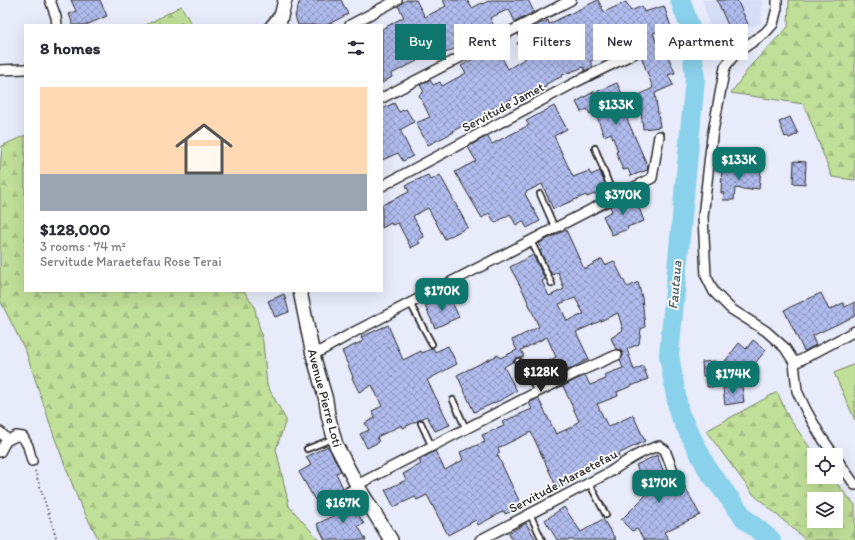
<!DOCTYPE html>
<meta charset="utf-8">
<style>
body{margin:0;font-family:Itim,sans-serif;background:#f7f7f7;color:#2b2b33;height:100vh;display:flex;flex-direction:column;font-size:15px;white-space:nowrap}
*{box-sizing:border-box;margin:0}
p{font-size:13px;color:#7c7c81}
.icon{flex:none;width:22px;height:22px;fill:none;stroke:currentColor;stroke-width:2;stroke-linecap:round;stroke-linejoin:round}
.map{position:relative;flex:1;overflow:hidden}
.sheet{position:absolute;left:24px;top:24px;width:359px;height:268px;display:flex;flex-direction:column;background:#fff;border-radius:0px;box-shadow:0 4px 16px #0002}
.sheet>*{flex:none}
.guide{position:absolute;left:395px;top:24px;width:380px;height:36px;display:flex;gap:8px}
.controls{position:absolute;left:807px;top:448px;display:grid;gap:8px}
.controls a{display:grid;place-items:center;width:36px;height:36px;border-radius:0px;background:#fff;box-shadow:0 4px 16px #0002;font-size:20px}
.price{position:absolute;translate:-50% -34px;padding:0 9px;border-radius:8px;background:#0f766e;color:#fff;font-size:13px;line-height:26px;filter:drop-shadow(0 1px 2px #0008)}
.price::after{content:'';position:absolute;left:50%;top:24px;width:12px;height:9px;margin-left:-6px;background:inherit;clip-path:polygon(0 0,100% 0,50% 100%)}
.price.selected{background:#222;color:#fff}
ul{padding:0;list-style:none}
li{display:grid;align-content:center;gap:8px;height:212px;padding:0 16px}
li+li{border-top:1px solid #e1e1e2}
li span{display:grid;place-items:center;height:124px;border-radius:0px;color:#555}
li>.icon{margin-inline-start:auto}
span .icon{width:72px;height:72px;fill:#fffc;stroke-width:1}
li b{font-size:17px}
h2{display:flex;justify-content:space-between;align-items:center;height:48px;padding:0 16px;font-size:17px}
.chip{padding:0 14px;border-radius:0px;background:#fff;box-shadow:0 4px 16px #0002;font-size:14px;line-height:36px}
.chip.selected{background:#0f766e;color:#fff}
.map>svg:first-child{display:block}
.built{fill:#d6ddf6}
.forest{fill:url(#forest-firs);stroke:#768562;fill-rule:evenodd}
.garden{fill:#c0df98;stroke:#768562}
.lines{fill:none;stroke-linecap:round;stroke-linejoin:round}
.river{stroke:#8ad1eb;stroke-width:20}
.building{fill:url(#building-cross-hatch);stroke:#2b2b2b;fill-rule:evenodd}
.lane-casing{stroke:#2b2b2b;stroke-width:8}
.street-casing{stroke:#2b2b2b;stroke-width:12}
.secondary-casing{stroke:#2b2b2b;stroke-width:16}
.path{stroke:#2b2b2b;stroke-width:2;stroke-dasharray:1 3;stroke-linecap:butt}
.lane{stroke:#fff;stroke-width:4.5}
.street{stroke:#fff;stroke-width:9}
.secondary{stroke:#fff;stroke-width:13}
.labels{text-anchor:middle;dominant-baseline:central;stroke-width:3.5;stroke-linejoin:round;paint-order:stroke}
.street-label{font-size:13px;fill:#2b2b2b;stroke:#fff}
.water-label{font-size:14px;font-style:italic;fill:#485d65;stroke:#fff}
</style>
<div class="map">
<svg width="855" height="540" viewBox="0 0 855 540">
<defs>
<pattern id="forest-firs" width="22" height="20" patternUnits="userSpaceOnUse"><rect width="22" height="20" fill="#c0df98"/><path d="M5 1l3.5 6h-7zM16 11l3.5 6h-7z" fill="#a5c083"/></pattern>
<pattern id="building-cross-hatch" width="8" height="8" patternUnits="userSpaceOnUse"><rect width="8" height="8" fill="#b0bced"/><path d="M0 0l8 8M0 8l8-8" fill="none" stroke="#8f99c0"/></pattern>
</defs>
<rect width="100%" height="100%" fill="#e7ebfa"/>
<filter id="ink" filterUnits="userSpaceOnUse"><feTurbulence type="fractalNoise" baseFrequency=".025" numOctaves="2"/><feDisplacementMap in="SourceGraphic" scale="8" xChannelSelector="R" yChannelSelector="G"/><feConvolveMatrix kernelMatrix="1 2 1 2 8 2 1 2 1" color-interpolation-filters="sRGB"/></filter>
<g filter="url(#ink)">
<path class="built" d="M702,0H762L761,23L714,40Z"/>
<path class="forest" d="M789,0H855V180L832,177L804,104L731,93L752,64L788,27Z
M181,6L192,25H146Z
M25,135V291H244L254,306L263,342L267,385L286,420L276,449L289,506L319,540H99L79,502L54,436L26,352L0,300V169L2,146Z
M777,392L789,418L815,455L814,477H831L855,505V540H806L753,494L706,431ZM814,499H836V521H814Z"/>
<path class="garden" d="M855,364V420L834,373Z"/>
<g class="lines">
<path class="river" d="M680,0L690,27L695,79L669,355L679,413L708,470L745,519L771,540"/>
</g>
<path class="building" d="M71,0H100L107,16L86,25H73L69,14L76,11Z
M300,0H341L348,14L327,25H298L295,16Z
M406,0H416L425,17L446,6L443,0H467L472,8L482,3V4L491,0H528L534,12L515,22L509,9L490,18L493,24L486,28L490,35L479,41L477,37L446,53L434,27L416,36L425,57L391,74L392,77L382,83V29L404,17L398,6Z
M598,0L604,12L626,2L631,11L642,6L644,12L664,6L671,27L653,33L660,53L666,51L675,73L668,75L673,85L655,93L660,127L643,129L639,95L653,88L641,56L643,53L642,49L637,44L631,47L628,42L605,51L606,54L590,61L593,67L585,71L584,67L562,75L563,76L546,84V87L523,93L484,113L485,115L464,125L453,131L454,132L428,145L416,123L430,117L419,95L424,92L420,85L430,80L433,85L440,82L442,86L466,73L461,66L496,46L508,69L526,58L517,43L521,41L518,34L548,20L549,24Z
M717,0H737L748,24L731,32Z
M617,83L625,100L620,103L648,167L647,170L631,176L628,169L623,170L616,152L618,151L611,133L604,136L595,111L590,114L587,109L581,112L576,102L595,91L596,92Z
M394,103L399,112L406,109L414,122L400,130L413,156L403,161L398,153L382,160V109Z
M554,106L567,129L554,136L573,177L589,171L591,175L600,171L609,194L605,195L604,192L601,194L600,192L587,197L586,195L553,209L542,184L526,192V193L525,194L540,221L527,228L523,221L516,225L510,214L495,223L489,213L482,218L455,172L476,161L468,147L487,136L492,144L529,125L526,121Z
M790,117L798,134L789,138L788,136L785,137L779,122Z
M794,161L806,162L805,184L793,183Z
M722,167L761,169L759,189L751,188L752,190L735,188L734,200H723L724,193H721Z
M428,175L431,180L440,175L468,227L445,239L428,208L413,216L424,237L418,240L420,243L411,248L398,223L392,225L391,223L382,228V205L409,192L406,185Z
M635,197L644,221L627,227L628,229L612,235L603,216L612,211L610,206Z
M566,230L584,269L602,259L605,265L614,261L626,285L628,287L638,282L642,298L645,327L641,329L639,344L627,349L634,370L643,366L648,379L617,392L618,396L597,404L608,427L633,415L645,441L618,454L619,457L606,463L604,458L588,466L590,469L572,478L573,481L557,488L531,432L498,448L500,453L497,454L522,507L505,514L504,511L478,525L476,520L448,535L427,495L417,500L415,497L394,507L385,490L406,480L403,474L421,464L419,460L435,451L445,470L463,460L460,452L485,442L482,435L504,426L502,422L532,409L529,403L538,398L556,434L574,426L573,425L579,421L563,386L585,375L590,385L606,379L604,375L623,368L620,360L623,356V353L620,350L616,349L611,338L623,330L618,313L576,332L589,359L558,375V373L551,376L545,363L556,357L547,337L521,350L524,356L520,358H516L514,361L504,367L517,391L503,399L474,412L457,375L498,355L500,358L517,350L512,340L539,327L523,291L510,267L533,255L545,279L542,281L549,296L564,289L558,272L552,275L540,251L542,250L539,243ZM575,298L584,314L567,321L559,304Z
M821,293L829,310L843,303L845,307L855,302V316L812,336L816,345L804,351L784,310Z
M284,294L289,312L275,317L268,301Z
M450,298L459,317L435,328L425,306L438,300L440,303Z
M388,325L403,360L421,351L422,353L433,348L435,352L448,346L457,364L427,380L450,425L435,431L427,416L403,428L402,425L377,437L379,442L367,448L360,434L369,430L365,423L375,418L372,411L382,406L372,385L359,392L352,378L353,377L342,351L363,341L361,337Z
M753,340L766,350L742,379L723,364L739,343L746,349Z
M715,361L718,387H707V376H703L702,362Z
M742,386L744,402L725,405L723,388Z
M328,446L341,471L336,473L343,488L335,493L333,490L315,500L299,472L311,465L306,457Z
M657,455L668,482L670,480L674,482L678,489L684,485L700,515L664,532L669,540H644L637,529L632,531L621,520L646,495L639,480L642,479L636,465Z
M347,495L364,524L358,526L366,540H325L317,524L339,513L337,511L343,507L339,499Z
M564,507L581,532L603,519L616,540H557L545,520Z
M526,523L536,540H512L509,533Z"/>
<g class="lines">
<g class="lane-casing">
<path id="lane" d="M268,25L277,14
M595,148L614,197
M540,194L555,228
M531,241L552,284
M410,303L432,344
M518,361L524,364L537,392
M453,400L466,429
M421,423L432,447
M307,449L332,439
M589,483L606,515
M326,502L355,486
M530,514L542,540"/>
</g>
<g class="street-casing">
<path id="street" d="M50,0L56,17L57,25
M777,0V8L773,24L765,33L735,54L725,67L712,137L703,217L706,276L714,292L731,309L766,331L785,348L794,362L797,391L806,410L820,435L834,455
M350,25L397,0
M0,70L25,69
M382,98L571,0
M382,186L576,82L637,52
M313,355L356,331L652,178L659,136
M794,362L799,361L855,331
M0,432L8,440
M0,452L6,441L16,436L23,437L28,446L32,461
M836,458L855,485
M357,485L537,392L578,372L617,355
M480,540L610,472C625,462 641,451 659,446L665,450L675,476"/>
</g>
<g class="secondary-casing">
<path id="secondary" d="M279,25L285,0
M300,291L313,355L326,400L328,415L336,445L357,485L391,540"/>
</g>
<path class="path" d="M35,471L57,540"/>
<use href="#lane" class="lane"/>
<use href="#street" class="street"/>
<use href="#secondary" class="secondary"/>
</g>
</g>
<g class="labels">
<g class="street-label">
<text transform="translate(503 107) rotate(-28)">Servitude Jamet</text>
<text transform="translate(325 398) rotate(75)">Avenue Pierre Loti</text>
<text transform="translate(563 481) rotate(-28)">Servitude Maraetefau</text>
</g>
<g class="water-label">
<text transform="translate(675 285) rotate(-85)">Fautaua</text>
</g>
</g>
</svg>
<div class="controls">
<a><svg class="icon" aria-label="locate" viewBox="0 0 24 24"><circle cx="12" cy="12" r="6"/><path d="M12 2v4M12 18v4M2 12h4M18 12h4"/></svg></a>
<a><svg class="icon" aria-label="layers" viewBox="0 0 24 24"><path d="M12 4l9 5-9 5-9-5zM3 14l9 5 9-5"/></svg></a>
</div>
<b class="price" style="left:616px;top:126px">$133K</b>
<b class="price" style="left:739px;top:181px">$133K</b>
<b class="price" style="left:623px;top:216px">$370K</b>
<b class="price" style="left:442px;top:312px">$170K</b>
<b class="price selected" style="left:541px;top:393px">$128K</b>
<b class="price" style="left:733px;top:395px">$174K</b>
<b class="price" style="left:659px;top:504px">$170K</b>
<b class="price" style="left:343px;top:524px">$167K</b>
<div class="guide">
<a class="chip selected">Buy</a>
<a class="chip">Rent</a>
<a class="chip">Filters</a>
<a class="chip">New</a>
<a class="chip">Apartment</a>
</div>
<section class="sheet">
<h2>8 homes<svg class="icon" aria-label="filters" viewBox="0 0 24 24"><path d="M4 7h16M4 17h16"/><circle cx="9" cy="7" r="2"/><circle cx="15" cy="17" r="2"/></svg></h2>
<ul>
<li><span style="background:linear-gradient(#ffd9b3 70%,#9aa5b1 0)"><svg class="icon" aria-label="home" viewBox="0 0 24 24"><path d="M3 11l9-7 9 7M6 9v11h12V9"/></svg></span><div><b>$128,000</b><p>3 rooms · 74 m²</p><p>Servitude Maraetefau Rose Terai</p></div></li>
</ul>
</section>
</div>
